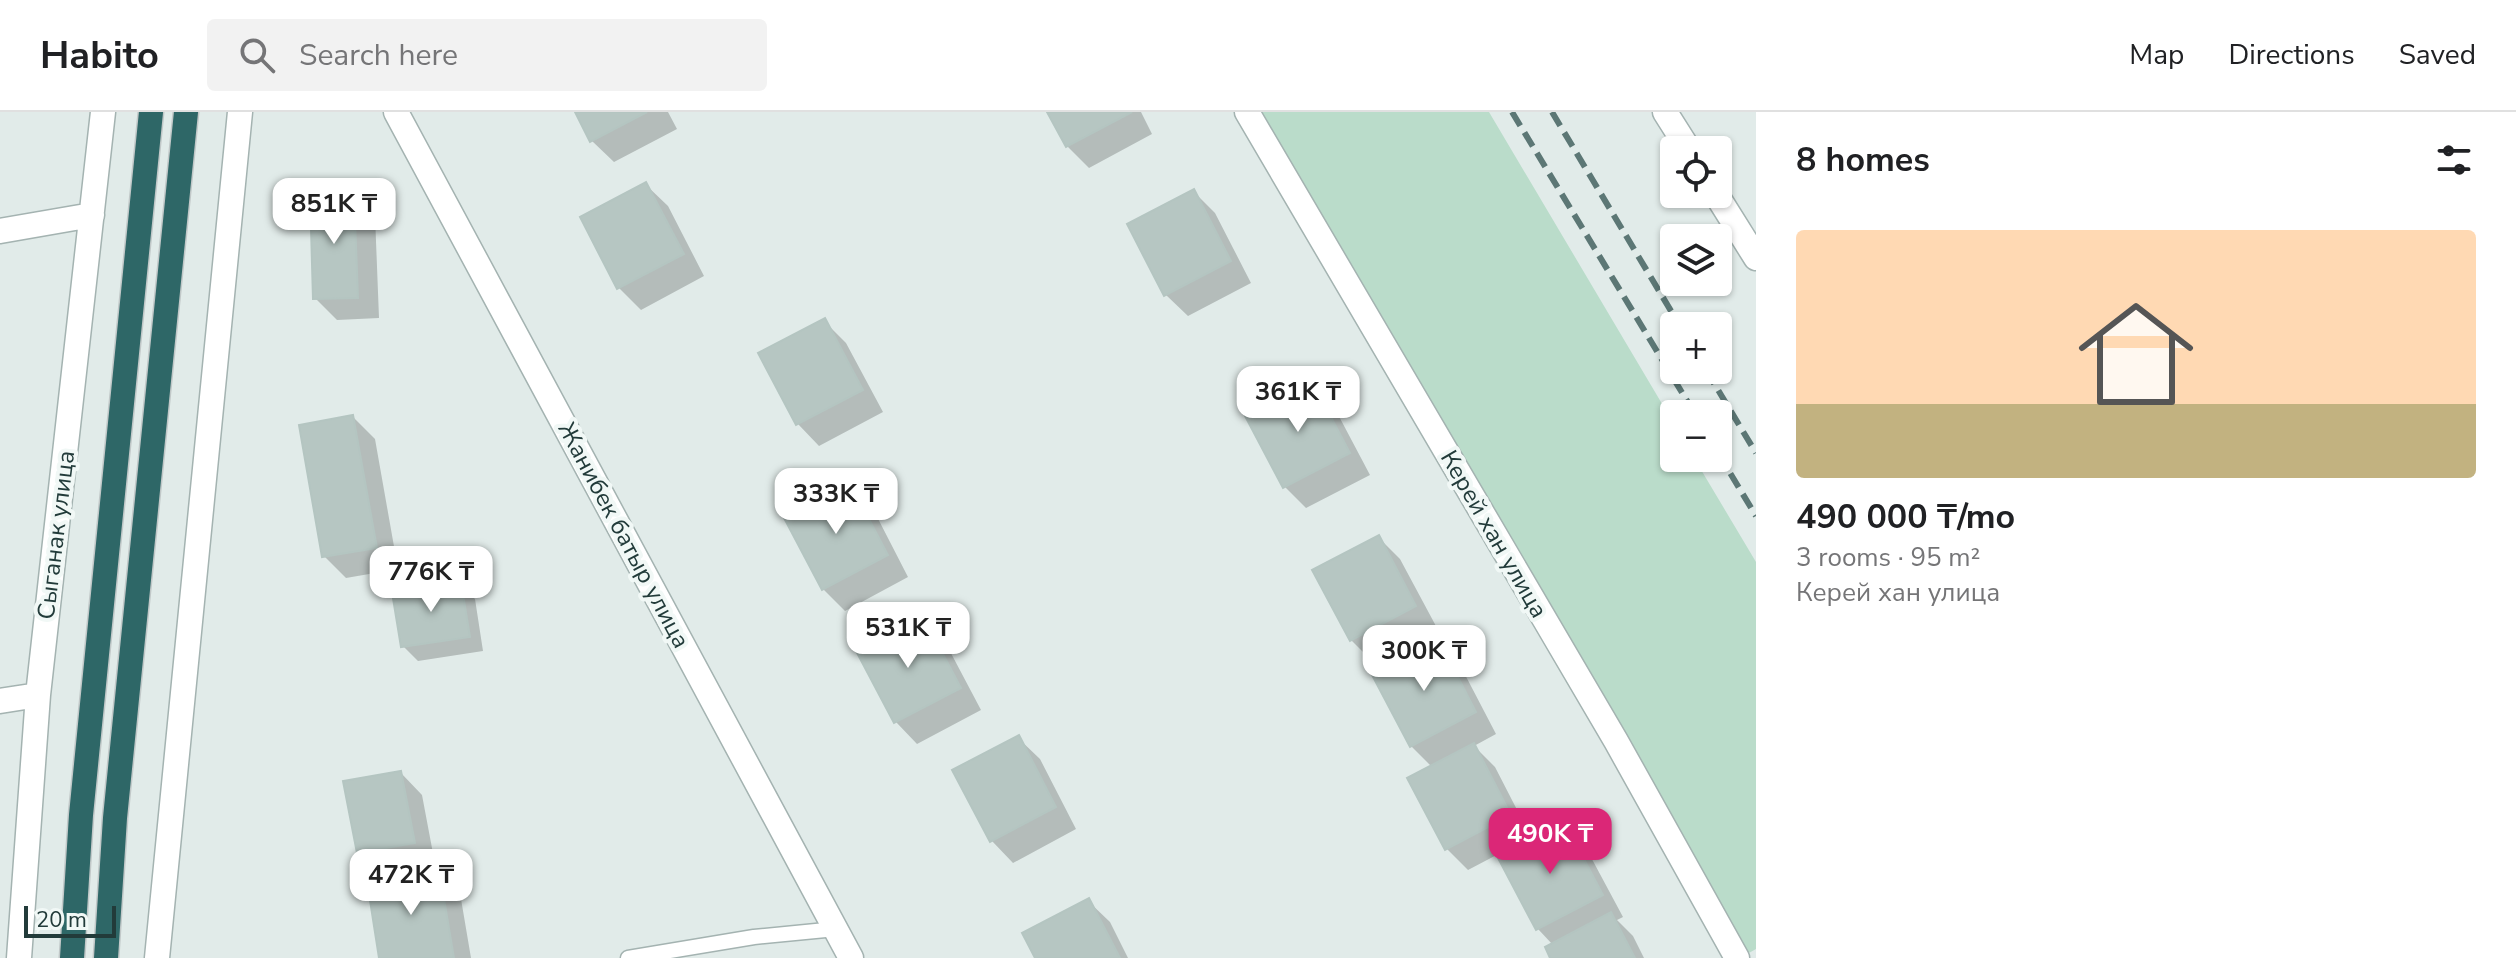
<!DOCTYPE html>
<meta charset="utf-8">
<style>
body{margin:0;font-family:"Nunito Sans",sans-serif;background:#f2f2f2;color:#202124;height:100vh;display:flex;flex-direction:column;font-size:30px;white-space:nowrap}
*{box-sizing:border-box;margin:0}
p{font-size:26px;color:#757577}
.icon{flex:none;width:44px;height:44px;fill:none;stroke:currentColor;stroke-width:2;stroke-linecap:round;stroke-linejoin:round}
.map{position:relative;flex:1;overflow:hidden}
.sheet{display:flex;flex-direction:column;background:#fff;width:760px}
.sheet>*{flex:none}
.buttons{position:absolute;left:1660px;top:24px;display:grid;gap:16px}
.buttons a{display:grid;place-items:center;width:72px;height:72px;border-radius:8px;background:#fff;box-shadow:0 2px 6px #0004;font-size:40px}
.scale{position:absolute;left:24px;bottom:20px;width:92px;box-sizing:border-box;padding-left:8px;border:4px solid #223b3a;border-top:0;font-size:22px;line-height:28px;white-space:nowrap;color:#223b3a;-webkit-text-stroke:6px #f1f8f6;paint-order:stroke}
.price{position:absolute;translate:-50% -68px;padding:0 18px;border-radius:16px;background:#fff;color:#222;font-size:26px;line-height:52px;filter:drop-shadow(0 2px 4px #0008)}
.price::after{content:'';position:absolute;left:50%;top:48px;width:24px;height:18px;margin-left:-12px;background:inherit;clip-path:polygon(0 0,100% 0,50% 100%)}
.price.active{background:#db2777;color:#fff}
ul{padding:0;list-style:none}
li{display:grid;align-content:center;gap:16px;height:424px;padding:0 40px}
li span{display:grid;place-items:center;height:248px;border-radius:8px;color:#555}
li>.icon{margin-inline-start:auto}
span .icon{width:144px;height:144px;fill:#fffc;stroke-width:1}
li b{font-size:34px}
h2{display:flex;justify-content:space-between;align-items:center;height:96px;padding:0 40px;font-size:34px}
header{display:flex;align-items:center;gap:48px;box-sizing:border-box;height:112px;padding:0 40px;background:#fff;border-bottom:2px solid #e0e0e0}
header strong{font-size:38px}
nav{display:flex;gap:44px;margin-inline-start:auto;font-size:28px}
.search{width:560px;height:72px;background:#f2f2f2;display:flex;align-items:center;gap:20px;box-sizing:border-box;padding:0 28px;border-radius:8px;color:#757577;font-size:30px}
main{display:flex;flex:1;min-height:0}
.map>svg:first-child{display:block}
.green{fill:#badcca}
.shadow{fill:#0003}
.building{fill:#b6c6c2;stroke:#b4c5c1;stroke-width:2}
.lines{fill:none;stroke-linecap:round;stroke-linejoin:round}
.lane-casing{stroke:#a4b3b1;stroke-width:17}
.street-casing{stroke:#a4b3b1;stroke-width:27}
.highway-casing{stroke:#c1c8c8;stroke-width:27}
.lane{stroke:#fff;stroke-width:14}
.street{stroke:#fff;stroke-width:24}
.highway{stroke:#2e6767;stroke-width:24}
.rail{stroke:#5c7775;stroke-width:6;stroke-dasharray:16 8;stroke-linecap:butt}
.labels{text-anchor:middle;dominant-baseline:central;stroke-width:8;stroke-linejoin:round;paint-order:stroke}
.street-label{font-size:24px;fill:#223b3a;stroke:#f1f8f6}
</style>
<header>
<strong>Habito</strong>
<div class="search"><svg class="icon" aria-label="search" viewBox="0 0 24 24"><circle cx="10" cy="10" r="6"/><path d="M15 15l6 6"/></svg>Search here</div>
<nav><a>Map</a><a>Directions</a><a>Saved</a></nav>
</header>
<main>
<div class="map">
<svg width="1756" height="846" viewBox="0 0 1756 846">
<rect width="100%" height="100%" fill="#e1ebe9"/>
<path class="green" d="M1261,0H1489L1674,312V346H1694L1756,450V837L1747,842Z"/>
<path class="shadow" d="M577,0H668L677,17L614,50L592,29Z
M1049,0H1141L1152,22L1089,56L1067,34Z
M646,73L668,94L704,164L641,198L619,176L583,106Z
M1193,79L1215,101L1251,171L1188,204L1166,183Z
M353,82L375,103L379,206L337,208L315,186Z
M824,209L846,231L883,300L819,334L798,312Z
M1312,271L1333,293L1370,363L1306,396L1285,375Z
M353,305L375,327L398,457L346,466L324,444Z
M850,374L872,395L908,465L845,499L823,477Z
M1378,425L1400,447L1437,516L1373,550L1351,528Z
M460,472L475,487L483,539L418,549L403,534Z
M923,507L944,528L981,598L917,632L896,610Z
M1438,531L1460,553L1496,622L1474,634L1495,655L1531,725L1468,758L1446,736L1432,655L1411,634Z
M1018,626L1040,647L1076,717L1013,751L992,729Z
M401,661L422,683L435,752L380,762L359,740Z
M1564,714L1586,736L1623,805L1617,808L1633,824L1644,846H1553V833L1538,817Z
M438,759L460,781L471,846H381Z
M1088,789L1110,810L1128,846H1037Z"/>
<path class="building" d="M575,0H647L590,30Z
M1047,0H1132L1066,35Z
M646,70L684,142L617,177L580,105Z
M1194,77L1231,149L1164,184L1127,112Z
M354,80L358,186L313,187L310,81Z
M825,206L863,278L796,313L758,241Z
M1312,269L1350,341L1283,376L1245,304Z
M353,303L377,436L322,445L299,313Z
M850,371L888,443L822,478L784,406Z
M1379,423L1416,494L1350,529L1312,458Z
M461,470L470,525L401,535L392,480Z
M923,504L961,576L894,611L856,539Z
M1439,528L1476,600L1410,635L1372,563Z
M1019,623L1056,695L990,730L952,658Z
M1474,631L1511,703L1445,738L1407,666Z
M401,659L415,731L357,741L343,669Z
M1565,711L1603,783L1536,818L1498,746Z
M439,757L454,846H379L367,769Z
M1089,786L1120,846H1035L1022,821Z
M1611,800L1635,846H1550L1545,835Z"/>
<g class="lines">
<g class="lane-casing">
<path id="lane" d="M628,846L754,825L836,817"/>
</g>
<g class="street-casing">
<path id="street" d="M396,0L851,846
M1247,0L1616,629L1737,846
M1665,0L1689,38
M1716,82L1756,146
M0,119L92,103
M0,589L38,583
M19,846L38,583L103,0
M157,846L240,0"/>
</g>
<g class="highway-casing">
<path id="highway" d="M72,846L81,703L151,0
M106,846L115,706L186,0"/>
</g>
<use href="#lane" class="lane"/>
<use href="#street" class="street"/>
<use href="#highway" class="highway"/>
<path class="rail" d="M1512,0L1695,302
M1552,0L1680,214
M1706,258L1756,341
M1718,341L1756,404"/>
</g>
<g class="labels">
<g class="street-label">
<text transform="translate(1494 422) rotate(60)">Керей хан улица</text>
<text transform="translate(56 423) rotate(-83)">Сыганак улица</text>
<text transform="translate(624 423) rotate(62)">Жанибек батыр улица</text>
</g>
</g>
</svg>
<div class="buttons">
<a><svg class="icon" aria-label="locate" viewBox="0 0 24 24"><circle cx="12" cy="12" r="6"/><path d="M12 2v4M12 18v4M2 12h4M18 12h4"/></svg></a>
<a><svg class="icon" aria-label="layers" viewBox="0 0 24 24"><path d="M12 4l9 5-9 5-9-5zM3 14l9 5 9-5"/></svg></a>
<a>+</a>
<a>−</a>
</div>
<div class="scale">20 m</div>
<b class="price" style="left:334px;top:134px">851K ₸</b>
<b class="price" style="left:1298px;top:322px">361K ₸</b>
<b class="price" style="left:836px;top:424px">333K ₸</b>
<b class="price" style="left:431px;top:502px">776K ₸</b>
<b class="price" style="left:908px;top:558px">531K ₸</b>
<b class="price" style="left:1424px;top:581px">300K ₸</b>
<b class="price active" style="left:1550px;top:764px">490K ₸</b>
<b class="price" style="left:411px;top:805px">472K ₸</b>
</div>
<section class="sheet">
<h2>8 homes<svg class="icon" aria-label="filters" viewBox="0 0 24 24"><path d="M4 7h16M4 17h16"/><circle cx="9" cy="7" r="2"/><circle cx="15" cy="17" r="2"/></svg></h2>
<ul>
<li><span style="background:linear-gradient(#ffd9b3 70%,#c2b280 0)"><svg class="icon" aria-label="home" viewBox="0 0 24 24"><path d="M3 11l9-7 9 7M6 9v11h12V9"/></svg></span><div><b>490 000 ₸/mo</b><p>3 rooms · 95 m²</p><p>Керей хан улица</p></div></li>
</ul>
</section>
</main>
